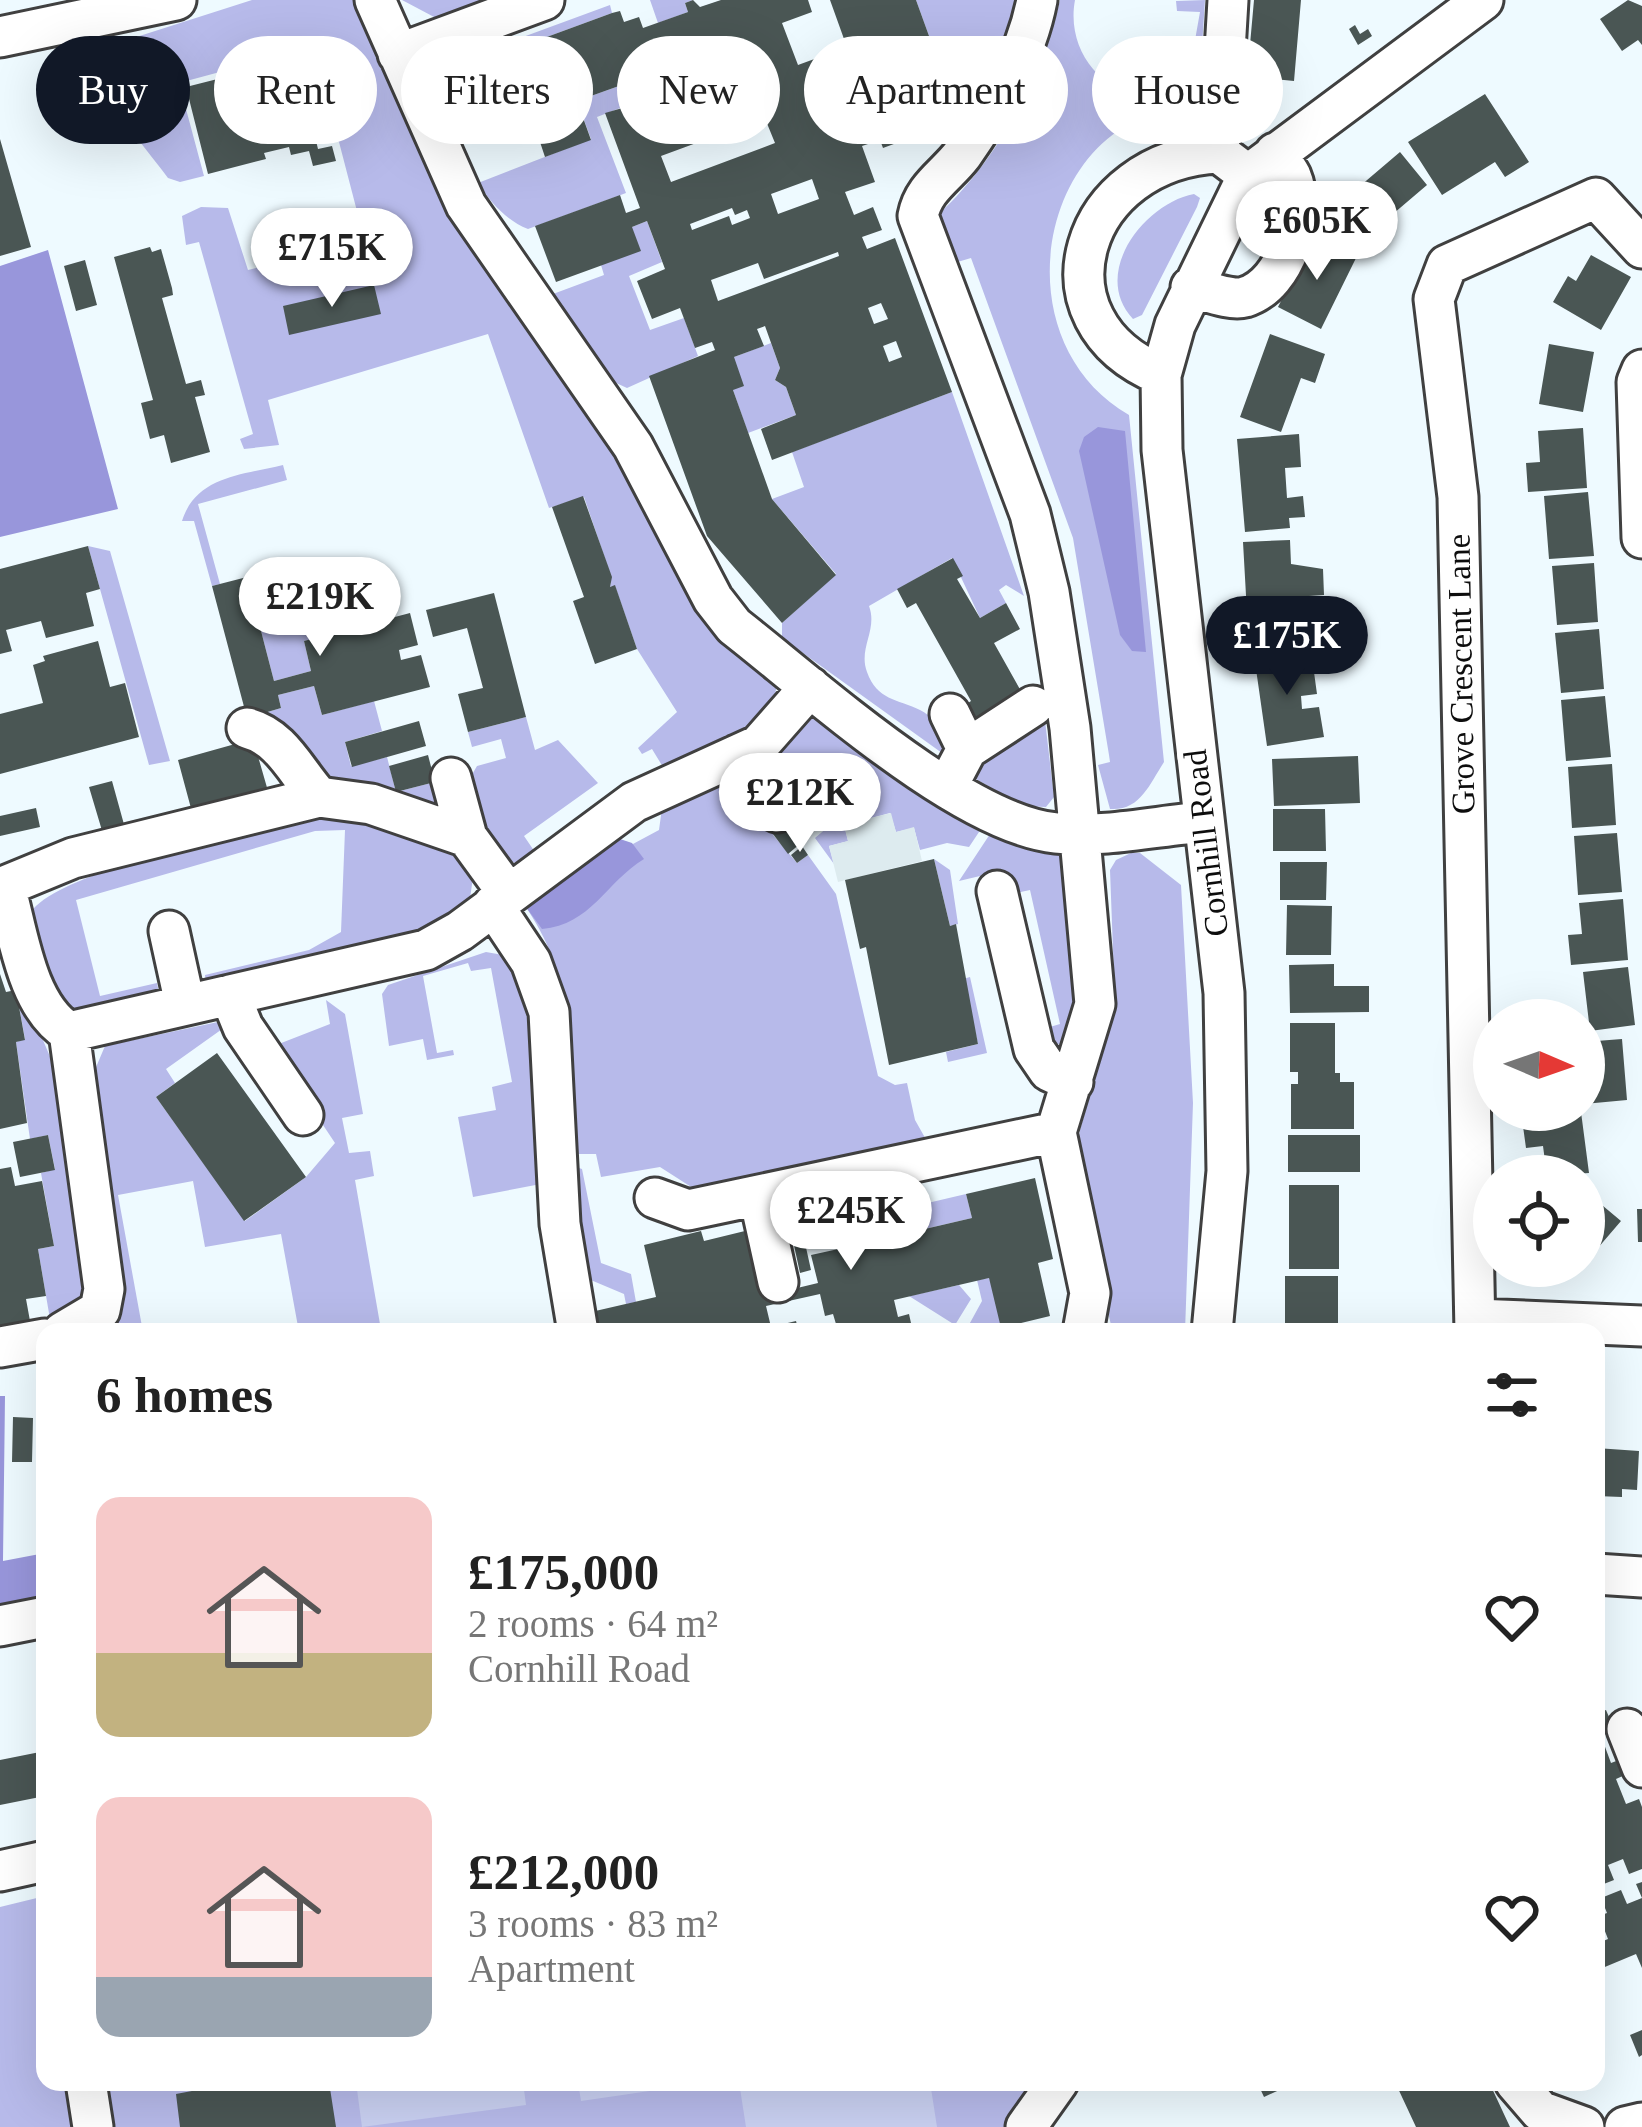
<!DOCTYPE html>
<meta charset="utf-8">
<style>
body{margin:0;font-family:"Times New Roman",serif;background:#f2f2f2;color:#222;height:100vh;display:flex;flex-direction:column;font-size:45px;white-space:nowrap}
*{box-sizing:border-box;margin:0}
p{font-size:39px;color:#767676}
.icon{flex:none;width:66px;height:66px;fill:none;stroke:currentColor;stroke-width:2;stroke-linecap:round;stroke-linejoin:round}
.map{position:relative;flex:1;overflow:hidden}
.panel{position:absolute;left:36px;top:1323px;width:1569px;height:768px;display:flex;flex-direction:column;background:#fff;border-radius:24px;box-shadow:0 12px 48px #0002}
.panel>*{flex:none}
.hud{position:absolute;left:36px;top:36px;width:1572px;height:108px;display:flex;gap:24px}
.needle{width:78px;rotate:92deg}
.controls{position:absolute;left:1473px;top:999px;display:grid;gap:24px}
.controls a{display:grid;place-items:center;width:132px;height:132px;border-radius:50%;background:#fff;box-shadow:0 12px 48px #0002;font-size:60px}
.price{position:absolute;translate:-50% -102px;padding:0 27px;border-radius:42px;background:#fff;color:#222;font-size:39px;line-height:78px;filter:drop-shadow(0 3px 6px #0008)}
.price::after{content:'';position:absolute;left:50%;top:72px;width:36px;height:27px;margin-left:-18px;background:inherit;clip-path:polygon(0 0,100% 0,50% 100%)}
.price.active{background:#111827;color:#fff}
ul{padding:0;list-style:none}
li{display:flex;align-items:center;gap:36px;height:300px;padding:0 60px}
li span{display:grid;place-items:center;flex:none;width:336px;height:240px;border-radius:24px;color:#555}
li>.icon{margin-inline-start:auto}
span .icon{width:144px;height:144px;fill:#fffc;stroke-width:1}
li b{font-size:51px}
h2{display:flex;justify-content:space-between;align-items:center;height:144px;padding:0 60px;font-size:51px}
.tag{padding:0 42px;border-radius:54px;background:#fff;box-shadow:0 12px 48px #0002;font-size:42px;line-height:108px}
.tag.active{background:#111827;color:#fff}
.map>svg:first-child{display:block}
.green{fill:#b7baea}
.forest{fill:#9896db}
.pitch{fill:#c9d0f1}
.plaza{fill:#ddebef}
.building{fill:#4a5654;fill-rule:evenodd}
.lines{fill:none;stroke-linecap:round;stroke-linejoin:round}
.minor-casing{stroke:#404040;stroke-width:45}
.minor{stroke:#fff;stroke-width:39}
.labels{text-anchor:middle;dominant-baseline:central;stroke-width:12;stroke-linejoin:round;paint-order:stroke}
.street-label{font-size:33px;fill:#0d0d0d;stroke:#fff}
</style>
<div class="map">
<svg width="1642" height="2127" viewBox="0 0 1642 2127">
<rect width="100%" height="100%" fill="#eefaff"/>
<path class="green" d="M252,0H354L423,161L458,224L777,684L771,717L666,772L652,749L642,754L638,748L677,712L637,649L615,586L610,587L611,576L584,497L549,508L488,334L268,400L279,445L244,449L240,439L253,434L199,242L186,245L182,216L201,207L228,208L248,270L365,242L339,142L321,126L301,50L179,83L204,176L180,182L168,178C135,133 103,107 114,48L127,40Z
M402,0H489L436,18Z
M650,0H693L685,3L688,12L658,23Z
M916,0H1019C1010,41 990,86 957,113L938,61L945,58L940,45L933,47Z
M1060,0H1075C1063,64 1127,120 1179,75L1167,58L1174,50L1192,57L1200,12L1177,11L1176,1L1205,0L1198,108C1044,103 992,336 1129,415L1164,762C1149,785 1140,811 1110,809L1098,765L1110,762L1109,755L1073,538L971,258L944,266L933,219C993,168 1043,77 1060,0Z
M610,5L612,13L446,74L447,65Z
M644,77L651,96L597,117L626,193L528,229C506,220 491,203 478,183L591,139L577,101Z
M1194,194L1200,198L1197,207L1142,315L1133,319C1090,273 1145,203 1194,194Z
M647,221L662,262L629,276L650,330L684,318L698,356L627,388L614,382L553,294L604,275L601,265L632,227Z
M771,343L780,368L775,380L786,387L796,415L748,433L733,390L734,357Z
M952,392L1024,596L1006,585L999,590L1006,603L980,618L952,558L869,606C878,630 858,648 867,672C877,700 897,699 920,710C931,715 940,728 948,737L947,753H942L782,638V623L836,574L772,499L804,487L792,452Z
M283,465L287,480L198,504L220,584L212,586L194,521H182C196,476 243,475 283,465Z
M88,546L110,551L170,761L149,765Z
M321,557L334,604L356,599L363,625L304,641L311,671L274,681L247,577Z
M314,686L322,715L374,701L382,731L345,742L351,766L387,757L396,792L435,782L442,811L326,784L247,718L281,708L278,695Z
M1044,712L1054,797L1046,807L1023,806L976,779C977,746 1020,729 1044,712Z
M821,714L848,727L981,829L969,847L947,843L920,850L914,828L896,832L890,813L844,825L848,841L829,846L834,864L815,838L835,821L820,801L809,808L799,795L786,805L767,769C773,744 796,721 821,714Z
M526,717L535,750L558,740L598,783L524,836L539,858C486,881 481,817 470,778L477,766L506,758L501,739L472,747L468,732Z
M729,775L779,829L773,835L797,863L808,855L836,894L878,1076L895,1085L907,1083L915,1120L928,1143L699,1192L660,1167L601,1177L596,1154H575C573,1063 578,980 523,903L659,830L662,808Z
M324,816L353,817L458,851L473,877L469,906L425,933L206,984L205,975L309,950L341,932L345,830L315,831L76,900L100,996L157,983L159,993L82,1019L55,1009L31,912C59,871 242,834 297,818Z
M1001,833L1058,851L1064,863L1079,970L1073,1041L1046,1047L1043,1029L1060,1024L1030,890L1007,895L1001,871L959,881L990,834Z
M1131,853H1140L1181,885L1193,1103L1185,1332H1108L1111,1325L1075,1172L1080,1130L1115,1004L1110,870L1116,860Z
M934,859L950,870L958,924L950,926Z
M486,952L503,955L533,996L546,1183L473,1197L458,1117L496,1110L492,1087L512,1082L491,968L471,971L468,963L423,976L437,1053L453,1050L454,1055L427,1060L423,1039L389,1046L382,994L388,985Z
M970,977L987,1053L948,1062L946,1052L978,1044L963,979Z
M16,990L22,991L60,1080L87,1287L79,1304L50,1319L38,1249L54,1246L41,1173L55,1169L48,1135L30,1139L16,1042L25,1039Z
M326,1000L345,1014L363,1114L342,1118L349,1153L370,1151L374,1176L355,1180L380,1324L299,1332L281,1234L205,1247L193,1181L118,1195L143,1332H97L91,1079L105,1046L218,1022L225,1027L166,1069L175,1083L156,1097L245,1221L306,1177L335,1143L271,1047L330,1024Z
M576,1167L582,1169L601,1263L631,1274L636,1302L626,1304L624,1294L586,1278Z
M966,1194L972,1218L852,1246L851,1241L872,1236L868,1217Z
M989,1278L1008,1332H965L982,1301L977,1280Z
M959,1285L971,1299L955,1325L909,1296Z
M45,1896V2082H1045L1017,2127H0V1907Z"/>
<path class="forest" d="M48,250L118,509L0,537V266Z
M1098,427L1125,431L1146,652L1132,651L1120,635L1079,451L1084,437Z
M617,838L632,843L644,859C606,882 591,925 542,929L523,903Z
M0,1396H5L3,1561L45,1553V1599L0,1609Z"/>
<path class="pitch" d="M356,2082H523L526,2105L362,2127Z
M578,2082H684V2086L581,2101Z
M739,2082H930L937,2127H746Z"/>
<path class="plaza" d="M891,813L896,832L914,827L922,861L838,882L829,846L848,841L844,825Z"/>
<path class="building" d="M693,0L700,7L721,0H808L812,12L782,23L798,65L828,54L857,134L876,128L830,0H916L933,47L939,45L945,59L938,61L959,120L883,148L880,140L862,146L875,182L845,192L854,215L873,207L882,230L862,237L867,249L895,238L952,392L772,460L761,429L796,415L786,387L775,380L780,368L765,326L757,329L764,346L734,357L744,386L733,390L772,499L836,575L782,623L707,536L649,376L715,350L712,342L695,348L680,308L652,319L637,281L665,269L647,221L632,227L641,251L556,282L535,226L620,195L626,213L640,208L605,113L699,86L708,108L718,100L697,68L646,82L644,77L577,101L591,140L545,157L532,118L459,144L442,98L453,94L446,74L612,13L620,11L624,22L639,17L643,28L688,12L685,3ZM722,41L725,49L738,45L762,109L744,115L728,91L747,78L739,66L720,79L700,50ZM726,109L741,130L766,121L775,143L671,182L661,156L718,135L712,120ZM812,179L819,199L778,214L771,194ZM732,208L735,215L747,210L750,218L732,225L729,216L692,230L690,224ZM838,252L839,256L718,301L711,280L758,263L764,279ZM881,303L888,319L874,324L868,308ZM896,341L902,357L889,362L883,346Z
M1254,0H1301L1294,81L1274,79L1272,100L1254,98L1255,79L1247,78Z
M1628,0L1642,6V45L1638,40L1622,51L1600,19Z
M1355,25L1360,34L1368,29L1372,36L1358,45L1349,29Z
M296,59L318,149L332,146L336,161L313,166L309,151L291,155L289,147L264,153L266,159L208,174L186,87Z
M1485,94L1529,162L1505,177L1495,162L1442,195L1408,142Z
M0,139L31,247L0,256Z
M1400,152L1427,185L1360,242L1333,209Z
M1312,240L1357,256L1321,329L1278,307Z
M150,247L152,252L161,249L172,288L173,295L162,298L186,384L201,380L205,395L195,397L210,452L171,463L164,435L150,439L141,403L153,400L114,257Z
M1591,255L1631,277L1601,330L1553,302L1568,276L1576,281Z
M85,260L97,305L76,311L64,266Z
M374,285L381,314L289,335L283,306Z
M1270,334L1325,354L1315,383L1301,378L1281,432L1240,417Z
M1549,344L1594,352L1583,412L1539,404Z
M1583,428L1587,488L1528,492L1526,463L1540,462L1538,431Z
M1299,434L1301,467L1285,468L1287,498L1303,496L1305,517L1289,518L1290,528L1245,532L1237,439Z
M1588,492L1594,556L1549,559L1544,496Z
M583,496L612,577L610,587L615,585L637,649L595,664L573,601L584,597L552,507Z
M1290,540L1291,564L1323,569L1324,595L1309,596L1310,605L1292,606L1293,629L1248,631L1243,542Z
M88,546L100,589L86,593L94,626L46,638L41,621L6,630L12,651L0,654V569Z
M953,558L963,576L957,579L980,618L1006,603L1020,629L994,643L1026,700L974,729L962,707L971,701L916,603L907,608L897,589Z
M1594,563L1598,622L1557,625L1552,566Z
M247,577L274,681L311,671L304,641L410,613L418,645L399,650L401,660L421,655L430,687L322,715L314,686L278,695L281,708L247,718L212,586Z
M494,593L526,717L468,732L458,694L483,688L467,628L433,637L426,610Z
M1599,629L1604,689L1561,693L1555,633Z
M98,641L110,687L125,683L139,737L0,774V714L43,703L33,665L45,661L43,656Z
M1297,649L1300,667L1313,665L1317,694L1301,696L1302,709L1319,707L1324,737L1267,746L1254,655Z
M1605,696L1611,757L1566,761L1561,700Z
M419,721L426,746L352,767L345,742Z
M253,739L268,791L192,812L178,760Z
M428,755L435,782L396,792L389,766Z
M1358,756L1360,803L1274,806L1272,759Z
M1612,764L1616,825L1572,828L1568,767Z
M112,781L125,828L103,834L89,787Z
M36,808L40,827L0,836V816Z
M1273,809H1325L1326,851H1273Z
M787,823L801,843L788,854L773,834Z
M1617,833L1622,892L1578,895L1574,836Z
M802,846L808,855L797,863L791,855Z
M934,859L950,926L956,924L978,1044L889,1065L866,947L860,949L845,880Z
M1280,862H1327L1326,900H1280Z
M1623,899L1628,960L1571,965L1568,935L1582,934L1579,903Z
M1287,905L1332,906L1331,955H1286Z
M1334,964V986H1369V1012L1290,1013L1289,965Z
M1628,967L1635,1025L1590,1031L1583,972Z
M0,974L6,992L16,990L25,1040L16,1042L27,1123L0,1129Z
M1290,1023H1335V1073H1340V1082H1354V1129H1291V1084H1298V1072H1290Z
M1622,1039L1627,1100L1584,1104V1042Z
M217,1053L306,1177L244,1221L156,1097Z
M1581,1112L1589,1173L1547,1176L1543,1146L1526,1148L1522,1119Z
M48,1135L55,1170L20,1177L13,1142Z
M1288,1135H1360V1172H1288Z
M11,1167L15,1186L42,1181L54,1246L38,1249L46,1296L26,1299L30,1321L0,1326V1169Z
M1035,1178L1053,1259L1038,1263L1050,1316L1001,1328L989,1278L894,1300L898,1317L909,1314L913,1332H830L828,1326L836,1324L833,1314L825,1316L820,1294L766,1306L771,1327L796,1321L799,1332H595L591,1312L656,1297L644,1245L701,1231L704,1241L749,1230L764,1296L818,1283L811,1255L843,1248L837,1224L868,1217L872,1236L851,1241L852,1246L972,1218L966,1194Z
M1289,1185H1339V1269H1289Z
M1584,1190L1621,1221L1591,1256L1584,1250Z
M1637,1209H1642V1242H1638Z
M803,1234L811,1270L800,1273L792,1236Z
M1285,1276H1338V1332H1285Z
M13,1417L33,1418L32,1462H12Z
M1596,1448L1639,1451L1637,1490L1622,1489V1497L1596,1496Z
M1596,1702L1600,1712L1606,1710L1615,1731L1601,1736L1611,1763L1619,1760L1625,1775L1616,1779L1626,1804L1639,1799L1642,1807V1869L1629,1874L1623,1859L1608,1865L1614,1880L1596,1887Z
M45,1751V1796L0,1805V1760Z
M1642,1882V1968L1636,1954L1600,1969L1596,1944L1608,1939L1599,1916L1607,1913L1601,1898L1621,1890L1627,1904L1642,1898L1636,1884Z
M1642,2030V2055L1639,2057L1630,2035Z
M212,2082H329L336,2127H180L176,2094L213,2087Z
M1257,2082H1297L1264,2097Z
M1395,2082H1489L1510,2127H1416Z"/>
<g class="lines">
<g class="minor-casing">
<path id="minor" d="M375,0L466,205L633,446L713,599L734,626C810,685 962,824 1056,833C1104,838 1156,826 1203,822
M1037,0C1026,57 995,108 962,155C946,176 923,188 918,216L1030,514L1049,592L1070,728L1095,1004L1056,1132L1090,1293L1083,1332
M0,37L176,0
M398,54L544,0
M1219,153L1228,0
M1191,287C1207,291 1230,301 1245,297C1287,284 1307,214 1291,176C1287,168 1280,160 1275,153
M1642,370L1637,382L1642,538
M1161,375C1028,320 1080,159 1219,153L1248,175
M247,728C282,737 296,772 319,797L371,804L467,837L507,892
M967,749L1033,706
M737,755L777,812
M451,778L467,837
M948,785L967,749L950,714
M319,797L73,858L5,886C18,932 26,1006 69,1032L426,950L460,931L634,802L759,745L810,687
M997,891L1034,1049L1049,1071L1073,1082
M493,905L531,962L549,1012L560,1224L578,1332
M169,931L185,1004
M230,995L243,1027L303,1115
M759,1196L778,1282
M655,1198L688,1210L1056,1132
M1475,1319L1642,1326
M63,1332L100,1310L104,1289L69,1032
M1212,1332L1227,1171L1224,993L1162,450L1161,375L1175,325L1248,175L1483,0
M1475,1332L1458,497L1434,299L1447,265L1596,198L1642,248
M0,1347L45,1339
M1596,1574L1642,1577
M0,1626L45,1617
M1627,1729L1642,1767
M0,1871L45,1861
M86,2082L93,2127
M1515,2082L1540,2111L1584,2127
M1026,2127L1058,2082
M1625,2127L1642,2123"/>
</g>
<use href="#minor" class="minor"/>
</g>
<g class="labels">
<g class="street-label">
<text transform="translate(1461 674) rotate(-91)">Grove Crescent Lane</text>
<text transform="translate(1206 843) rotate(-97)">Cornhill Road</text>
</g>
</g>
</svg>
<div class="controls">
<a><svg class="needle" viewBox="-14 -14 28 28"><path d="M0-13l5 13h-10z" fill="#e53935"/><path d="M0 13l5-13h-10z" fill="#767676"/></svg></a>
<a><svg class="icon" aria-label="locate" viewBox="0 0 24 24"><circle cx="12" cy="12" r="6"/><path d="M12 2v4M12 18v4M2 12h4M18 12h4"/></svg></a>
</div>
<b class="price" style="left:1317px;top:283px">£605K</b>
<b class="price" style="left:332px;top:310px">£715K</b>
<b class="price" style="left:320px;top:659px">£219K</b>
<b class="price active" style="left:1287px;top:698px">£175K</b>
<b class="price" style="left:800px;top:855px">£212K</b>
<b class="price" style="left:851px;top:1273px">£245K</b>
<div class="hud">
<a class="tag active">Buy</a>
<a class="tag">Rent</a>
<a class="tag">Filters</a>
<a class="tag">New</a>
<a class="tag">Apartment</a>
<a class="tag">House</a>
</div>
<section class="panel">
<h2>6 homes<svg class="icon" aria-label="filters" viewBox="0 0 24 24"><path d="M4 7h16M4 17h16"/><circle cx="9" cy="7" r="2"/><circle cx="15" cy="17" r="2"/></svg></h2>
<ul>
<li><span style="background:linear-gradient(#f6c9c9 65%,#c2b280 0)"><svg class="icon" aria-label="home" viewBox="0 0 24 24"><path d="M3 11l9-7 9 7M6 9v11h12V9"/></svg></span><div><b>£175,000</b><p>2 rooms · 64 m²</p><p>Cornhill Road</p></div><svg class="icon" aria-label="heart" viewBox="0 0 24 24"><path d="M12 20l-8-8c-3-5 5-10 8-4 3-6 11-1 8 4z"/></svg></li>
<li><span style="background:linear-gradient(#f6c9c9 75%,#9aa5b1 0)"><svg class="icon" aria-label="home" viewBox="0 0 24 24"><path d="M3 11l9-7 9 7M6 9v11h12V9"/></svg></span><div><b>£212,000</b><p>3 rooms · 83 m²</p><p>Apartment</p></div><svg class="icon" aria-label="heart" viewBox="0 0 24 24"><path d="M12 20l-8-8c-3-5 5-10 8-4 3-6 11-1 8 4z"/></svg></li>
</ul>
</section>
</div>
